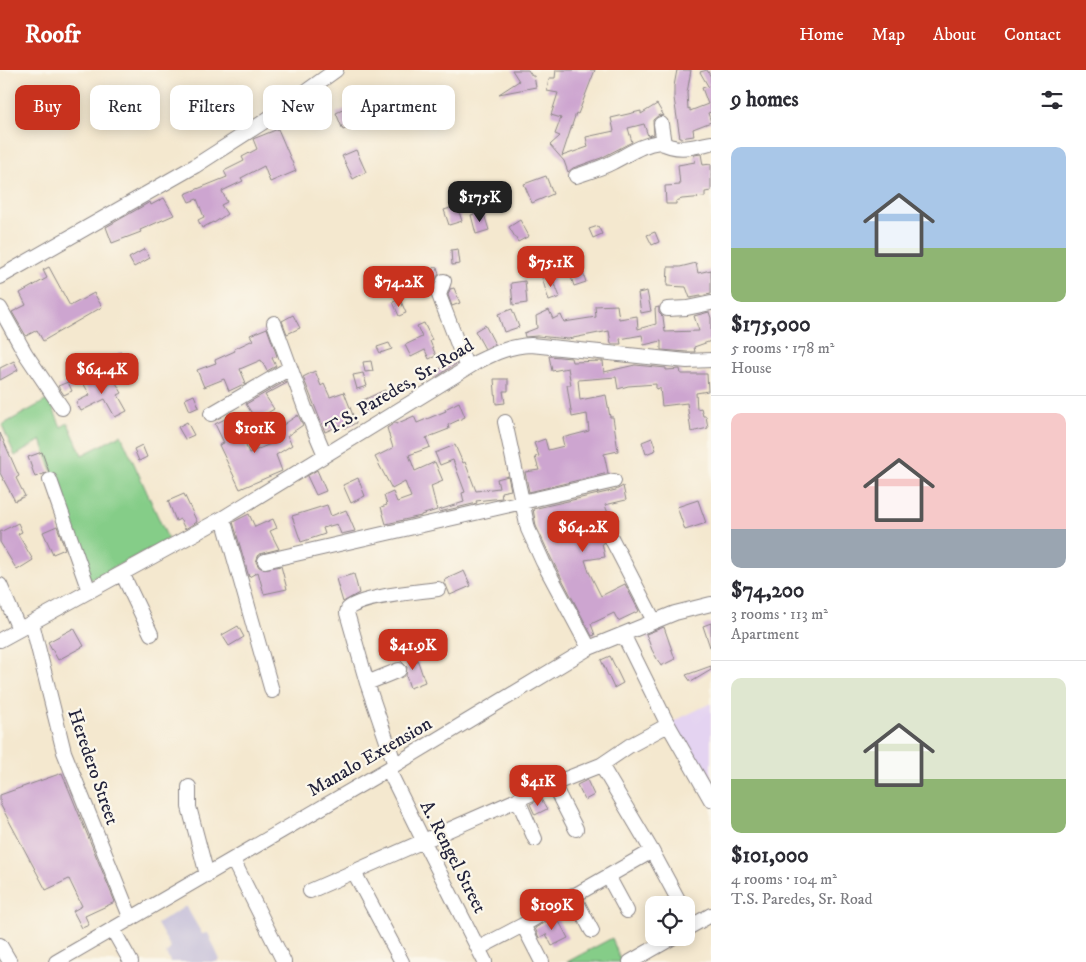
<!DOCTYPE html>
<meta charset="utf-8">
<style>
body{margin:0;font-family:"IM FELL DW Pica",serif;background:#f7f7f7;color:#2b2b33;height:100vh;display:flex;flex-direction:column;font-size:19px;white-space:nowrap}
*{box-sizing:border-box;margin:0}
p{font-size:16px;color:#7c7c81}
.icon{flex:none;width:28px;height:28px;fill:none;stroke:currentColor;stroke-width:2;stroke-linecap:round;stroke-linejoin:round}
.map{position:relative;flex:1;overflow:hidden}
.sheet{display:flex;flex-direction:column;background:#fff;width:375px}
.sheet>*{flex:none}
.hud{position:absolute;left:15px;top:15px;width:475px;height:45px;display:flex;gap:10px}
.buttons{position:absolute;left:645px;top:826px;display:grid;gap:10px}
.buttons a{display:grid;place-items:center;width:50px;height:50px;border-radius:10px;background:#fff;box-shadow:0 2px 12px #0003;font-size:25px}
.price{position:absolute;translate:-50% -42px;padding:0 11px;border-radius:10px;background:#c8321e;color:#fff;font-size:16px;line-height:32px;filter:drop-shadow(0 1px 2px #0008)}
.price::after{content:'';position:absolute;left:50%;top:30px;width:15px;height:11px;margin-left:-8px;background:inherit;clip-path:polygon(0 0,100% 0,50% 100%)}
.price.current{background:#222;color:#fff}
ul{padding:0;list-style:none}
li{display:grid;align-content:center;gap:10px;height:265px;padding:0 20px}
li+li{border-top:1px solid #e1e1e2}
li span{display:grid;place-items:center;height:155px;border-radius:10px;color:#555}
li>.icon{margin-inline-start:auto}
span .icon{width:90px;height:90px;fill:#fffc;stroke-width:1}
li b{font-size:21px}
h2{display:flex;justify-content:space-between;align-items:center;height:60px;padding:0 20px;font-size:21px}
.chip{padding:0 18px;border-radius:10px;background:#fff;box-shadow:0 2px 12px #0003;font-size:18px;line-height:45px}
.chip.current{background:#c8321e;color:#fff}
header{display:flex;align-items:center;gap:30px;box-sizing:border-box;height:70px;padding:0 25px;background:#c8321e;color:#fff}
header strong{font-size:24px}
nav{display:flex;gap:28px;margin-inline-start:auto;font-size:18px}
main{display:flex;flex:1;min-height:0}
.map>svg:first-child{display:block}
.built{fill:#e4d3f1}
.industrial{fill:#c6c0d9}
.green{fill:#85cd88;stroke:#547862}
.building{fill:#cda5d0}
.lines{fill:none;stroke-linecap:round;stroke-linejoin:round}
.minor-casing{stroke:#8b8585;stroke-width:16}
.minor{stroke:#fff;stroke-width:14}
.labels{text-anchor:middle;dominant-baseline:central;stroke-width:4.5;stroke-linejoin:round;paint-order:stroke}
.street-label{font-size:19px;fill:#22223b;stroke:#fbf7ec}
</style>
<header>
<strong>Roofr</strong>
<nav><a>Home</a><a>Map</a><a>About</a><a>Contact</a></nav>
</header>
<main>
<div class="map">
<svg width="711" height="892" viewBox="0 0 711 892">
<rect width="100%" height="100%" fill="#fbf7ec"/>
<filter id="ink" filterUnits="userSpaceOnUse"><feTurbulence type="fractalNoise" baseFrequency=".02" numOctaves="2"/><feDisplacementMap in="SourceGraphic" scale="10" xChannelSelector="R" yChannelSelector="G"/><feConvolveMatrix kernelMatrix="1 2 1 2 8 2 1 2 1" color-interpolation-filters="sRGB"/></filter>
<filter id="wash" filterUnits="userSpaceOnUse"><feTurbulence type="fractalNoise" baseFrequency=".0096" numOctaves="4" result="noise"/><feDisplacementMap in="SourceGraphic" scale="20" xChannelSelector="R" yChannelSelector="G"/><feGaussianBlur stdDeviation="1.12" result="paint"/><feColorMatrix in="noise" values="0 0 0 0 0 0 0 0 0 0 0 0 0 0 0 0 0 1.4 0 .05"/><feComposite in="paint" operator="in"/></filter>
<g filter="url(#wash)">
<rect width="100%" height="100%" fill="#f4e8cf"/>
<path class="built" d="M711,633V735L668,654Z"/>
<path class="industrial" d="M186,836L202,864L208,863L220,890L216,892H170L166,883L171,878L157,854Z"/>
<path class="green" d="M49,329L61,357L68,353L82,385L121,365L168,469L90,510L41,370L15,386L2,355Z
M612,868L621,892H567Z"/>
<g id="blocks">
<path class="building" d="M512,0H528L532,6H534L536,17L499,24L519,11Z
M556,0H595L578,44L576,43L562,86L588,77L586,67L614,61L611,48L641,41V44L657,34L664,46L659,45L653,50L654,64L648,66L644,54L628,58L632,72L601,88L573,98L568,102L564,91L550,75L560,66L555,64L561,48L551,45L558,23L547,21L549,8H555Z
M677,0H691L687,23L688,39L690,38V41L708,34L702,18L708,16L700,2L707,0L711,7V42L708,43L711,52L693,59L694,66L680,68L674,28V16Z
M351,36L359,53L343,60L336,43Z
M278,59L296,101L270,112L264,96L241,108L243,111L222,121L227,132L221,135L227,144L214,153L213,152L202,158L198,150L204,147L197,129L189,132L185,124L227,107L224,101L244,91L242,87L257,79L253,69Z
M356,80L366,102L353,109L342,86Z
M701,84L703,95L711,94V121L705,122V127L682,129L676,131V134H666L665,116L680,115L678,95L695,92L694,85Z
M546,106L553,124L532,133L524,114Z
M164,128L174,145L140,160L141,162L112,173L106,157L150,132L151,135Z
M457,136L462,151L449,155L444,140Z
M483,141L489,160L476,164L471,145Z
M520,150L529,166L518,172L509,157Z
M598,156L602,164L593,168L589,159Z
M655,162L659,172L652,175L647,165Z
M549,176L554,187L535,195L536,197L525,202L520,191L535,184L534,182Z
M145,179L150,188L134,197L129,188Z
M458,179L460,194L452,195L451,180Z
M696,193L698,203L711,200V224L690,228L686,217L667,216L668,197H680Z
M49,197L70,236L94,223L102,237L43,271L37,260L26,266L12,242L26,235L20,223L47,208L43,200Z
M437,197L439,204L435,211L431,212L427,200Z
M582,200L586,212L574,216L570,204Z
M551,204L560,227L549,231L542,208Z
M525,211L527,233L513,235L511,213Z
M454,218L460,233L452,236L448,225L450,219Z
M647,221L651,241L641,243L638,223Z
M400,229L406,243L399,246L393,232Z
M617,235L619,249L637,246L638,259L656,254L655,238L659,237V243L663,247L665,262L699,261L694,246L709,242L711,248V271L694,277L695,282H687L661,280V271L644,275L642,265L620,269L621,274H611L609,261L568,269L537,266L525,267L524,263L537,258L536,246L549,240L553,249L561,245L564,252L596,247L595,236Z
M512,239L519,257L504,262L498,244Z
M293,245L300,258L287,264L282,251Z
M424,253L432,270L430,271L436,286L429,289L425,280L411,287L405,275L422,267L417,256Z
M485,255L495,274L485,279L475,261Z
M267,258L277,286L272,288L276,296L267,301L261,290L240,299L246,313L229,321L224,309L204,317L197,300L216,293L215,290L235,281L234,279L253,270L250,265Z
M389,273L392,279L380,283L377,277Z
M121,282L126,292L118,297L113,286Z
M549,286L571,288L572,292L603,291L604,302L635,295L666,298V300L680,299L681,304H707L708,321L696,323L697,339L701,338L703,346H706L708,358L691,362L687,333L662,336L660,318L656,319V314L628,316L618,319L616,307L578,310L580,330L606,325L610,347H613L618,381L604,384L608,403L529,422L525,402L539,400L535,387L539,386L534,373L545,369L548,380L564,376L562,368L589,361L587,344L572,347L567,315H571L568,298L552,301Z
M14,291L18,300L0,310V298Z
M371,291L373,301L365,302L363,292Z
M455,292L456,294L435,308L433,302Z
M99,301L107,316L115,311L122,323L118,325L127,341L115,347L105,329L81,341L76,332L90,325L82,311Z
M315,301L321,316L324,314L330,327L344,322L356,353L345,358L343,354L325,362L303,307Z
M363,303L367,316L357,319L353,305Z
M494,309H508V321H503L505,333L496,334Z
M286,311L287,313L265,325L274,339L256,350L246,334Z
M68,312L72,321L64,325L58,316Z
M385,320L390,329L364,342L361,331Z
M194,325L199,337L190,341L185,329Z
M459,332L465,347L448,355L449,359L426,368L430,377L409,385L415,401L435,392L443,411L431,416L437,440L421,445V446L386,454L381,437L387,435L384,426L393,422L397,432L411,427L405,412L392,419L375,387L393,378L387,358L396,352V354L414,346L417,353L446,341L445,339Z
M298,345L303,355L287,366L292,375L276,385L282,401L240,419L219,375L224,373L215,354L225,349L233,366L241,363L249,383L280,370L274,361Z
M187,352L194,365L185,369L178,357Z
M0,363L19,406L16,408L25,426L15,431L0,403Z
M652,368L656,380L646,384L642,372Z
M142,375L147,387L139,391L134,379Z
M455,375L463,393L465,392L476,421L499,418L497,409L508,406L511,420L501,422L502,428L476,431L477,433L439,442V440L464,432L462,423L465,422L453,390L440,395L435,383Z
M42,382L49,402L35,407L28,387Z
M317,400L326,421L316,425L307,406Z
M358,408L365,426L351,433L343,415Z
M623,416L626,430L605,435L609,446L602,448L597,457L604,473H602L605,487L585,490L589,502L601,526L625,514L639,541L618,551L614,543L591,554L595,565L592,566L551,488L536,456L533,439L616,420Z
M184,424L197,452L185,459L180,449L176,451L168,431Z
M698,430L706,453L685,460L677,437Z
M327,435L331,446L346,440L355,461L341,464L337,454L323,458L325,464L301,472L292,446Z
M249,444L255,457L273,449L277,458L270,461L279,479L259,484L256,492L259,497L263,499L281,496L287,519L264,524L258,502L249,507L233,452Z
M18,453L22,462L18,464L33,490L17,500L0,472V462Z
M57,456L65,479L53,484L43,462Z
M464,501L471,516L450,525L444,510Z
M354,504L359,523L343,532L336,509Z
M711,553V577H710L703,556Z
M238,556L244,567L229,576L222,565Z
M664,557L675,589L661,596L652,580L646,564Z
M74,558L84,576L58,590L48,572Z
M415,583L425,612L410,618L406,606L407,597L399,589Z
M610,586L623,613L614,618L601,590Z
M711,596V600L691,612L686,605Z
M62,703L115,832L85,846L89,855L82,858L73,841L82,836L69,809L46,820L0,734V725Z
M587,710L594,725L585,730L577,715Z
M541,729L547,739L535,745L530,734Z
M556,846L568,868L552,876L546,864L539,868L535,858Z"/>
</g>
</g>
<g filter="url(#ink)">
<use href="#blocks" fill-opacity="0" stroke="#8b8585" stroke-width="1"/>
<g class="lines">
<g class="minor-casing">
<path id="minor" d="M661,54L664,74
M576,106C588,102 602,98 613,92C629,84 642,74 660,72C678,82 692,77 711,73
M0,207L195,96L262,53L336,0
M444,211L439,225L467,298
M0,238L25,283L62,338
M667,239L687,238L711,233
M274,253L305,338L325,385
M211,344L290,298
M505,352L528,459L543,492L589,578
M50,410L89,521
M223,448L272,621
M606,458L654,551
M265,491L614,411
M122,503L151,564
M0,515L19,559
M32,553L64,682L131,849
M623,564L666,651L711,730
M0,570L223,448L477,292C495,283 510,276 531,275L687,291L711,290
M367,613L399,600
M395,695L367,613L347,543L348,539C361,526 417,522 438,519
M601,695L652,781L681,835
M388,699L424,772L485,892
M553,714L576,759
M189,717V737L207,805
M518,730L535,769
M233,790L284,892
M354,802L402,892
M608,806L627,841
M310,821L553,714L601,695L629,676L668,655
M573,825L592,861
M523,855L542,892
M686,859L711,845
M113,860L131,892
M0,875L10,892
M479,878L523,855L652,781
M56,892L388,699L589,578L675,543L711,534
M630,892L672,868"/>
</g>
<use href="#minor" class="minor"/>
</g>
</g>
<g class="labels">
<g class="street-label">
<text transform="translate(400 317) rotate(-31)">T.S. Paredes, Sr. Road</text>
<text transform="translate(370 687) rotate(-30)">Manalo Extension</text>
<text transform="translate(93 697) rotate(71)">Heredero Street</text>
<text transform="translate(453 787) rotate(63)">A. Rengel Street</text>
</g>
</g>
</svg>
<div class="buttons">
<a><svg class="icon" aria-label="locate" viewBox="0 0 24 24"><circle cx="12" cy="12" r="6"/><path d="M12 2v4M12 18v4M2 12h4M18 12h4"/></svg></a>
</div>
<b class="price current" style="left:480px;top:153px">$175K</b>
<b class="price" style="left:551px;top:218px">$75.1K</b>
<b class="price" style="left:399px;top:238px">$74.2K</b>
<b class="price" style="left:102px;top:325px">$64.4K</b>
<b class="price" style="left:255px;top:384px">$101K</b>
<b class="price" style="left:583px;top:483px">$64.2K</b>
<b class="price" style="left:413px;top:601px">$41.9K</b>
<b class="price" style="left:538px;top:737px">$41K</b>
<b class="price" style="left:552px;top:861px">$109K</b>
<div class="hud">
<a class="chip current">Buy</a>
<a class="chip">Rent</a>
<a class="chip">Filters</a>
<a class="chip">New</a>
<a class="chip">Apartment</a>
</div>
</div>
<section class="sheet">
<h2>9 homes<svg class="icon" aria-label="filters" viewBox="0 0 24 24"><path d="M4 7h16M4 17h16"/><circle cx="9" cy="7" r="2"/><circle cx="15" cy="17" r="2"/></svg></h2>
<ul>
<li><span style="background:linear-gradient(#a9c7e8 65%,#8fb573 0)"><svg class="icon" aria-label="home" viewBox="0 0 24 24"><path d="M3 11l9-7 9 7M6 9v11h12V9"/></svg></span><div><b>$175,000</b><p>5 rooms · 178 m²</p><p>House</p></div></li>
<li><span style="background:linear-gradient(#f6c9c9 75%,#9aa5b1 0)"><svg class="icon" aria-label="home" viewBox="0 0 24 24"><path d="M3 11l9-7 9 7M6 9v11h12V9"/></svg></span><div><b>$74,200</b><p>3 rooms · 113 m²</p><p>Apartment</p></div></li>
<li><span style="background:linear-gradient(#dfe7d0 65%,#8fb573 0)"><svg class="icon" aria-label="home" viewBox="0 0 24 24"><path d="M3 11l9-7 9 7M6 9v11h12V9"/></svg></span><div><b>$101,000</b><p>4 rooms · 104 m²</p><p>T.S. Paredes, Sr. Road</p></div></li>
</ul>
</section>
</main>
